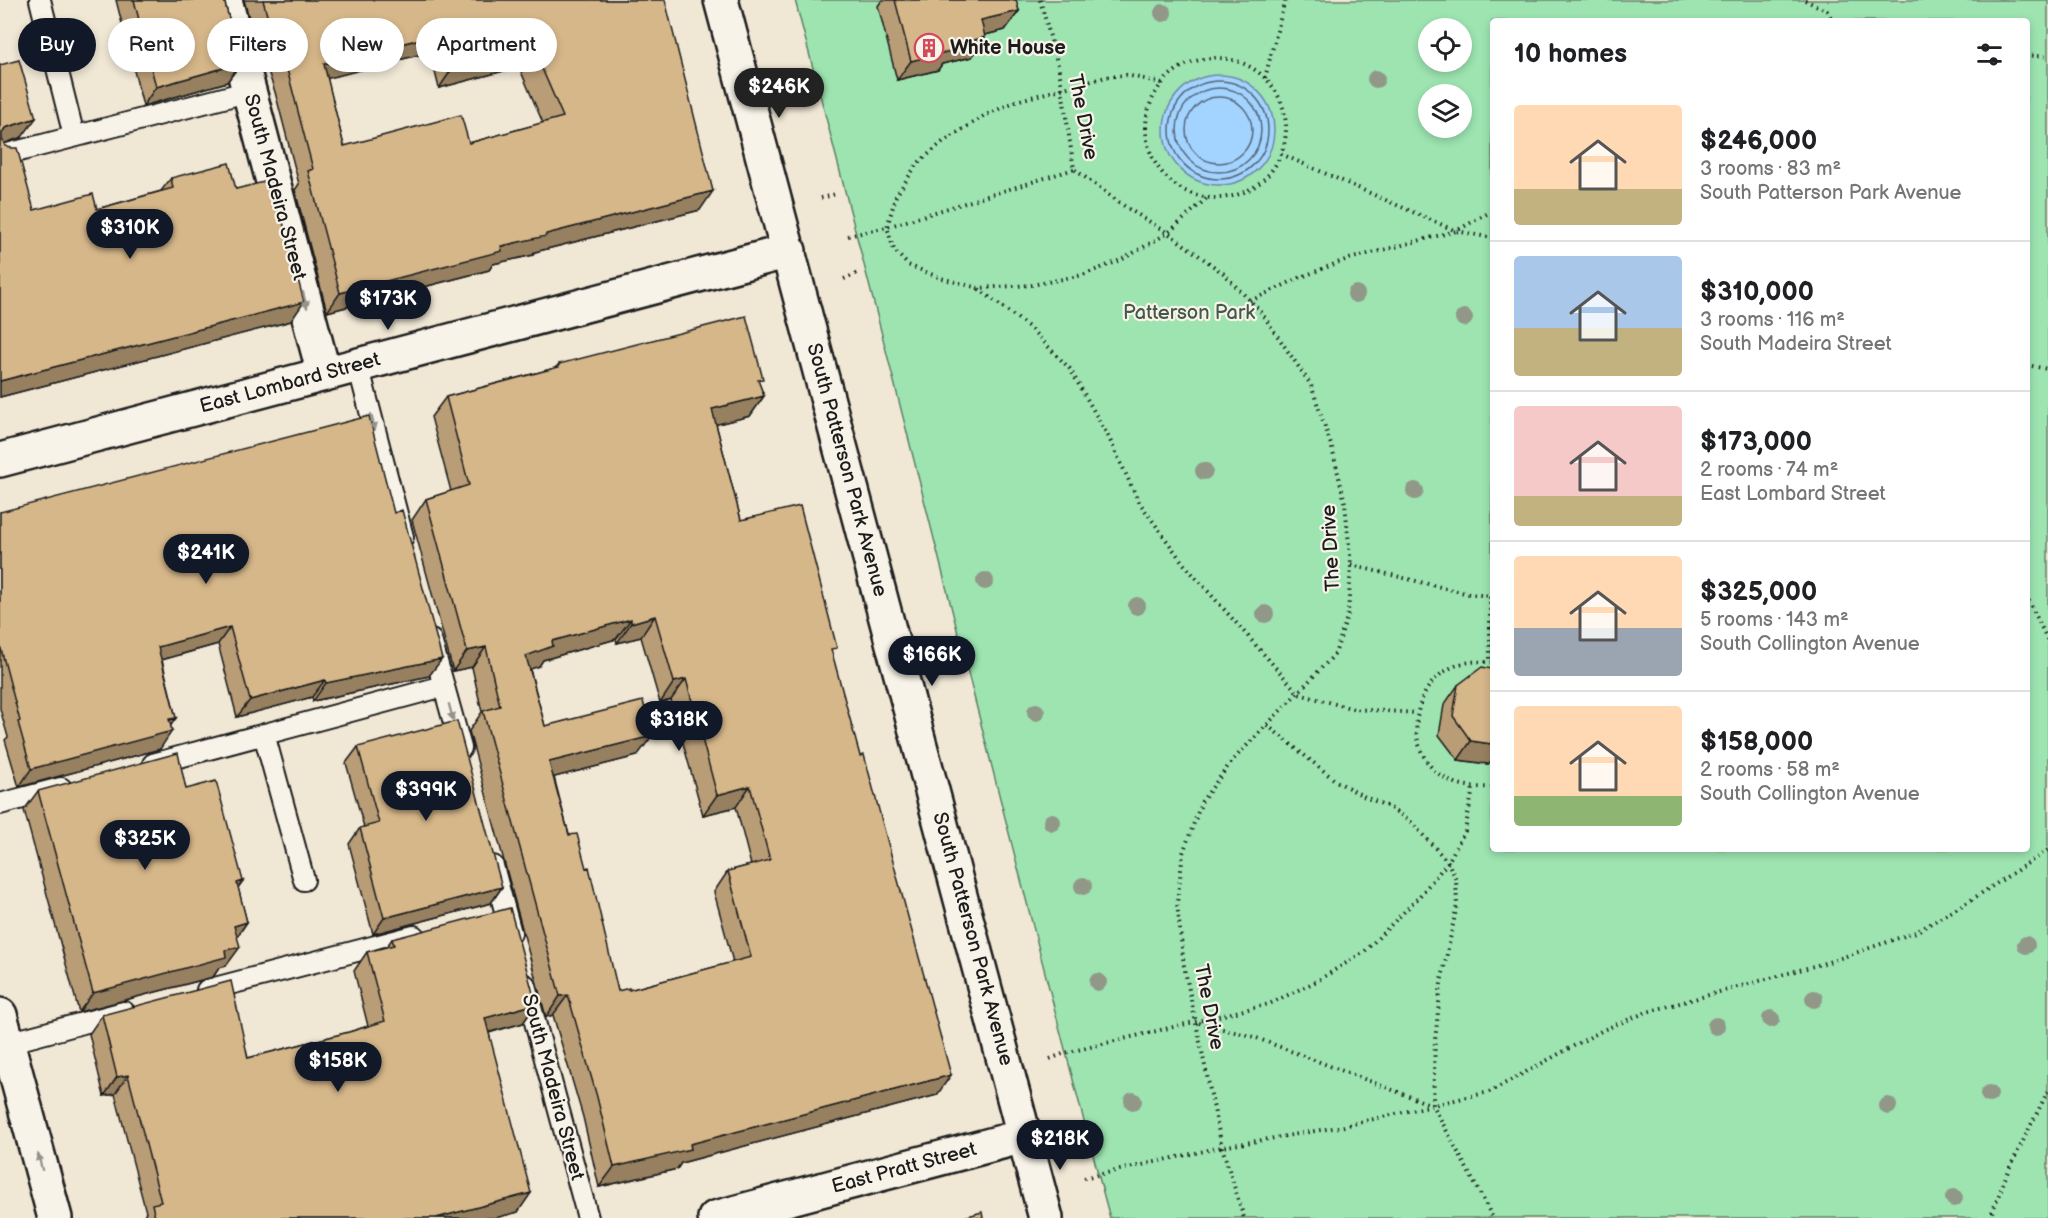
<!DOCTYPE html>
<meta charset="utf-8">
<style>
body{margin:0;font-family:"Balsamiq Sans",sans-serif;background:#f6f6f6;color:#202124;height:100vh;display:flex;flex-direction:column;font-size:22px;white-space:nowrap}
*{box-sizing:border-box;margin:0}
p{font-size:20px;color:#757577}
.icon{flex:none;width:33px;height:33px;fill:none;stroke:currentColor;stroke-width:2;stroke-linecap:round;stroke-linejoin:round}
.map{position:relative;flex:1;overflow:hidden}
.panel{position:absolute;left:1490px;top:18px;width:540px;height:834px;display:flex;flex-direction:column;background:#fff;border-radius:6px;box-shadow:0 3px 9px #0003}
.panel>*{flex:none}
.guide{position:absolute;left:18px;top:18px;width:570px;height:54px;display:flex;gap:12px}
.controls{position:absolute;left:1418px;top:18px;display:grid;gap:12px}
.controls a{display:grid;place-items:center;width:54px;height:54px;border-radius:50%;background:#fff;box-shadow:0 3px 9px #0003;font-size:30px}
.price{position:absolute;translate:-50% -51px;padding:0 14px;border-radius:21px;background:#111827;color:#fff;font-size:20px;line-height:39px;filter:drop-shadow(0 2px 3px #0008)}
.price::after{content:'';position:absolute;left:50%;top:36px;width:18px;height:14px;margin-left:-9px;background:inherit;clip-path:polygon(0 0,100% 0,50% 100%)}
.price.active{background:#222;color:#fff}
ul{padding:0;list-style:none}
li{display:flex;align-items:center;gap:18px;height:150px;padding:0 24px}
li+li{border-top:2px solid #e0e0e0}
li span{display:grid;place-items:center;flex:none;width:168px;height:120px;border-radius:6px;color:#555}
li>.icon{margin-inline-start:auto}
span .icon{width:72px;height:72px;fill:#fffc;stroke-width:1}
li b{font-size:26px}
h2{display:flex;justify-content:space-between;align-items:center;height:72px;padding:0 24px;font-size:26px}
.pill{padding:0 21px;border-radius:27px;background:#fff;box-shadow:0 3px 9px #0003;font-size:21px;line-height:54px}
.pill.active{background:#111827;color:#fff}
.map>svg:first-child{display:block}
.green{fill:#9de4b1;stroke:#5c8066;stroke-width:1.5;fill-rule:evenodd}
.water{fill:#a3d3ff;stroke:#6d8aa4;stroke-width:1.5}
.lines{fill:none;stroke-linecap:round;stroke-linejoin:round}
.shore{stroke:#526577;stroke-width:1.5}
.service-casing{stroke:#1c1c1c;stroke-width:24}
.minor-casing{stroke:#1c1c1c;stroke-width:38}
.tertiary-casing{stroke:#1c1c1c;stroke-width:38}
.secondary-casing{stroke:#1c1c1c;stroke-width:38}
.path{stroke:#1c1c1c;stroke-width:4;stroke-dasharray:1.5 4.5;stroke-linecap:butt}
.service{stroke:#f7f3e8;stroke-width:20}
.minor{stroke:#f7f3e8;stroke-width:33}
.tertiary{stroke:#f7f3e8;stroke-width:33}
.secondary{stroke:#f7f3e8;stroke-width:33}
.tree{fill:#919888}
.wall{fill:#b89d77;stroke:#1c1c1c;stroke-width:1.5;fill-rule:evenodd}
.shaded-wall{fill:#968061;stroke:#1c1c1c;stroke-width:1.5}
.building{fill:#d6b78a;stroke:#1c1c1c;stroke-width:1.5;fill-rule:evenodd}
.oneway{fill:#94928c}
.labels{text-anchor:middle;dominant-baseline:central;stroke-width:4.5;stroke-linejoin:round;paint-order:stroke}
.poi-label{font-size:20px;font-weight:bold;fill:#1c1c1c;stroke:#f7f3e8;text-anchor:start}
.street-label{font-size:20px;fill:#1c1c1c;stroke:#f7f3e8}
.park-label{font-size:20px;fill:#435849;stroke:#f7f3e8}
</style>
<div class="map">
<svg width="2048" height="1218" viewBox="0 0 2048 1218">
<rect width="100%" height="100%" fill="#f0e7d5"/>
<filter id="ink" filterUnits="userSpaceOnUse"><feTurbulence type="fractalNoise" baseFrequency=".0167" numOctaves="2"/><feDisplacementMap in="SourceGraphic" scale="12" xChannelSelector="R" yChannelSelector="G"/><feConvolveMatrix kernelMatrix="1 2 1 2 8 2 1 2 1" color-interpolation-filters="sRGB"/></filter>
<g filter="url(#ink)">
<path class="green" d="M795,0H2048V1218H1110C1000,813 903,405 795,0ZM1492,21H2026V849H1492ZM1428,28H1461V62H1428ZM1428,94H1461V128H1428Z"/>
<path class="water" d="M1164 130a55 55 0 1 1 110 0a55 55 0 1 1-110 0Z"/>
<g class="lines">
<path class="shore" d="M1170 130a49 49 0 1 1 98 0a49 49 0 1 1-98 0Z
M1177 130a42 42 0 1 1 84 0a42 42 0 1 1-84 0Z
M1186 130a33 33 0 1 1 66 0a33 33 0 1 1-66 0Z"/>
<g class="service-casing">
<path id="service" d="M40,0L74,136
M0,156L250,91
M358,365L403,537
M431,640L461,748
M264,734L304,880
M153,764L444,686
M0,804L61,788
M493,866L511,933
M525,985L588,1218
M207,990L414,936
M8,1043L124,1012"/>
</g>
<g class="minor-casing">
<path id="minor" d="M225,0L324,374
M0,1015L55,1218"/>
</g>
<g class="tertiary-casing">
<path id="tertiary" d="M721,0L1046,1218"/>
</g>
<g class="secondary-casing">
<path id="secondary" d="M0,460L789,251
M715,1218L1024,1136"/>
</g>
<path class="path" d="M1040,0L1059,69L1074,169L1127,208L1168,233L1223,273L1261,312L1311,385L1332,448L1345,503L1351,565L1348,614L1335,654L1232,761L1202,801L1183,853L1177,903L1184,966L1222,1147L1244,1218
M1805,0L1827,11L1833,21
M2026,55L2048,57
M1146 128a70 70 0 1 1 140 0a70 70 0 1 1-140 0Z
M1265,78L1285,0
M1162,83L1126,75L1106,77L1016,101L984,116L944,141L917,164L896,196L887,227L894,250L908,265L941,278L978,288L1032,285L1083,275L1121,260L1168,233L1208,197
M1281,154L1456,231L1492,238
M821,198L836,194
M848,236L887,227L1074,169
M844,279L858,273
M979,289L1030,328L1070,369L1108,436L1139,502L1183,563L1299,694L1354,709L1417,713
M1250,301L1299,278L1345,260L1456,231L1492,211
M2026,365L2048,369
M1351,565L1469,594L1492,596
M2026,595L2048,641
M1490,597V662
M1492,663C1401,646 1382,795 1492,787
M1267,725L1336,781L1365,797L1389,807L1411,822L1448,862L1456,880L1457,905L1441,983L1435,1041L1433,1105L1493,1218
M1199,1023L1254,1037L1432,1105
M1050,1059L1065,1053L1269,1004L1317,981L1364,952L1417,899L1448,862L1465,831L1473,788
M1084,1178L1222,1147L1344,1126L1489,1092L1603,1030L1647,1012L1832,961L1916,932L1968,902L2048,850
M1990,1218L2008,1171L2048,1091"/>
<use href="#service" class="service"/>
<use href="#minor" class="minor"/>
<use href="#tertiary" class="tertiary"/>
<use href="#secondary" class="secondary"/>
</g>
<g class="tree">
<circle cx="1163" cy="13" r="9"/>
<circle cx="1376" cy="79" r="9"/>
<circle cx="1356" cy="294" r="9"/>
<circle cx="1464" cy="318" r="9"/>
<circle cx="1204" cy="471" r="9"/>
<circle cx="1415" cy="491" r="9"/>
<circle cx="985" cy="581" r="9"/>
<circle cx="1137" cy="606" r="9"/>
<circle cx="1265" cy="614" r="9"/>
<circle cx="1036" cy="712" r="9"/>
<circle cx="1052" cy="822" r="9"/>
<circle cx="1083" cy="886" r="9"/>
<circle cx="2026" cy="945" r="9"/>
<circle cx="1098" cy="982" r="9"/>
<circle cx="1814" cy="999" r="9"/>
<circle cx="1771" cy="1019" r="9"/>
<circle cx="1716" cy="1026" r="9"/>
<circle cx="1989" cy="1094" r="9"/>
<circle cx="1133" cy="1101" r="9"/>
<circle cx="1888" cy="1106" r="9"/>
<circle cx="1954" cy="1198" r="9"/>
</g>
<path class="wall" d="M116,0H224L241,63L227,82L143,106Z
M244,0H665L700,210L535,252L533,255L493,264L489,270L327,312L295,190L299,184L275,92L268,71L264,72ZM430,52L439,88L519,67L543,123L469,143L344,146L327,78Z
M882,0H1016L1019,11L1005,30L985,35L972,57L942,64L938,70L897,80L878,6Z
M0,65L22,137L4,143L34,210L97,209L161,191L171,178L236,189L291,321L0,397Z
M559,364L759,384L764,396L750,416L716,424L741,520L832,654L937,1095L681,1163L677,1169L599,1187L583,1117L553,1015L546,1017L469,731L482,712L472,667L453,671L412,520L426,499L451,491L431,417L446,397L555,368ZM641,637L660,703L671,700L703,815L736,807L751,865L728,871L714,892L733,962L629,990L618,991L569,835L554,777L637,756L545,726L530,669L539,666L543,660L616,639L617,643Z
M0,512L429,676L313,701L312,697L237,717L218,644L162,660L176,718L171,725L160,749L19,787L5,740L8,737L0,709Z
M1458,685L1488,764L1458,760L1439,735L1444,705Z
M358,747L502,887L491,903L373,934L349,844L360,828L364,827L346,763Z
M186,789L238,888L247,922L237,937L226,966L219,968L213,977L79,1012L24,810L38,791Z
M392,939L536,1004L523,1023L489,1033L518,1212L495,1218H142L146,1212L115,1094L104,1096L89,1034L102,1015L248,1058L349,1032L368,1026L354,971L367,952L387,946Z"/>
<path class="shaded-wall" d="M1019,11L1005,30L968,39L981,20Z
M443,33L430,52L310,83L324,64Z
M985,37L972,57L942,64L938,70L897,80L911,61L950,47Z
M533,48L519,67L439,88L452,69Z
M282,52L268,71L264,72L277,53Z
M241,63L227,82L143,106L156,87Z
M36,118L22,137L0,145V136L5,128Z
M713,191L700,210L535,252L533,255L493,264L489,270L327,312L340,293L546,234Z
M304,302L291,321L0,397V381Z
M764,396L750,416L698,429L712,409Z
M655,616L641,637L617,643L631,623Z
M631,619L616,639L543,660L539,666L512,676L526,656L552,641Z
M230,627L218,644L146,664L158,647Z
M486,647L472,667L453,671L467,651Z
M442,659L429,676L313,701L326,683Z
M686,679L671,700L660,703L674,682Z
M325,680L312,697L237,717L250,700Z
M176,718L165,733L172,731L160,749L19,787L31,769Z
M652,736L637,756L535,782L549,762Z
M1471,741L1492,744V761L1488,764L1458,760Z
M750,786L736,807L703,815L717,795Z
M243,881L229,900L237,883Z
M502,887L491,903L373,934L384,918Z
M247,922L234,941V926Z
M240,947L226,966L219,968L213,977L79,1012L93,993L225,950Z
M568,995L553,1015L546,1017L560,996Z
M536,1004L523,1023L472,1037L485,1018Z
M128,1075L115,1094L104,1096L117,1077Z
M951,1075L937,1095L681,1163L677,1169L599,1187L614,1167L690,1144Z
M531,1193L518,1212L495,1218H436Z"/>
<path class="building" d="M134,0H224L241,63L156,87Z
M263,0H665L713,191L546,234V236L501,246L502,251L340,293L308,171L313,169L288,73L282,52L277,53ZM443,33L452,69L533,48L563,117L469,143L461,115L344,146L324,64Z
M895,0H1016L1019,11L981,20L985,37L950,47L951,51L911,61Z
M19,60L36,118L5,128L2,133V139L5,146L11,148H17L34,210L93,194L97,209L173,188L171,178L229,163L236,189L272,180L304,302L0,381V65Z
M746,316L763,379L758,380L764,396L712,409L741,520L800,506L837,648L831,649L860,756L864,755L951,1075L690,1144L691,1149L614,1167L597,1097L568,995L560,996L483,711L500,706L486,647L467,651L426,499L469,485L446,397L559,367V364ZM655,616L674,682L686,679L717,795L750,786L770,860L728,871L751,957L629,990V988L618,991L589,867L586,868L577,834L569,835L549,762L652,736L643,701L545,726L526,656L553,646L552,641L631,619V623Z
M369,416L394,513L402,510L442,659L326,683L325,680L250,700L230,627L158,647L176,718L169,719L172,731L31,769L18,722L20,721L0,645V512Z
M1482,667L1492,669V744L1471,741L1453,716L1458,685Z
M457,721L502,887L384,918L360,828L379,823L358,747Z
M178,753L186,789L216,781L243,881L237,883L247,922L234,926L240,947L225,950L226,957L93,993L38,791Z
M510,908L536,1004L485,1018L531,1193L436,1218H155L152,1204L161,1202L128,1075L117,1077L102,1015L231,981L248,1058L349,1032L385,1021L367,952L394,945L392,939Z
M982,1212L983,1218H961Z"/>
<defs><path id="oneway-solid" d="M-6-.8H1V-3.2L6.5 0L1 3.2V.8H-6Z" transform="scale(1.5)"/></defs>
<g class="oneway">
<use href="#oneway-solid" transform="translate(305 300) rotate(75)"/>
<use href="#oneway-solid" transform="translate(373 422) rotate(75)"/>
<use href="#oneway-solid" transform="translate(451 712) rotate(75)"/>
<use href="#oneway-solid" transform="translate(40 1162) rotate(-105)"/>
</g>
</g>
<defs>
<g id="building-ring" transform="scale(1.5)"><circle r="9.5" fill="#f7f3e8" stroke="#d1495b" stroke-width="1.5"/><path d="M-4-6H4V6H1V3H-1V6H-4ZM-2.5-4.3h1.7v1.8h-1.7ZM.8-4.3h1.7v1.8H.8ZM-2.5-1h1.7V.8h-1.7ZM.8-1h1.7V.8H.8Z" fill="#d1495b"/></g>
</defs>
<g fill-rule="evenodd">
<use href="#building-ring" x="929" y="48"/>
</g>
<g class="labels">
<g class="poi-label">
<text x="950" y="48">White House</text>
</g>
<g class="street-label">
<text transform="translate(1083 117) rotate(79)">The Drive</text>
<text transform="translate(275 187) rotate(75)">South Madeira Street</text>
<text transform="translate(290 383) rotate(-15)">East Lombard Street</text>
<text transform="translate(847 470) rotate(75)">South Patterson Park Avenue</text>
<text transform="translate(1331 548) rotate(-93)">The Drive</text>
<text transform="translate(973 939) rotate(75)">South Patterson Park Avenue</text>
<text transform="translate(1209 1007) rotate(79)">The Drive</text>
<text transform="translate(553 1087) rotate(75)">South Madeira Street</text>
<text transform="translate(904 1168) rotate(-15)">East Pratt Street</text>
</g>
<g class="park-label">
<text x="1189" y="313">Patterson Park</text>
</g>
</g>
</svg>
<div class="controls">
<a><svg class="icon" aria-label="locate" viewBox="0 0 24 24"><circle cx="12" cy="12" r="6"/><path d="M12 2v4M12 18v4M2 12h4M18 12h4"/></svg></a>
<a><svg class="icon" aria-label="layers" viewBox="0 0 24 24"><path d="M12 4l9 5-9 5-9-5zM3 14l9 5 9-5"/></svg></a>
</div>
<b class="price active" style="left:779px;top:119px">$246K</b>
<b class="price" style="left:130px;top:260px">$310K</b>
<b class="price" style="left:388px;top:331px">$173K</b>
<b class="price" style="left:206px;top:585px">$241K</b>
<b class="price" style="left:932px;top:687px">$166K</b>
<b class="price" style="left:679px;top:752px">$318K</b>
<b class="price" style="left:426px;top:822px">$399K</b>
<b class="price" style="left:145px;top:871px">$325K</b>
<b class="price" style="left:338px;top:1093px">$158K</b>
<b class="price" style="left:1060px;top:1171px">$218K</b>
<div class="guide">
<a class="pill active">Buy</a>
<a class="pill">Rent</a>
<a class="pill">Filters</a>
<a class="pill">New</a>
<a class="pill">Apartment</a>
</div>
<section class="panel">
<h2>10 homes<svg class="icon" aria-label="filters" viewBox="0 0 24 24"><path d="M4 7h16M4 17h16"/><circle cx="9" cy="7" r="2"/><circle cx="15" cy="17" r="2"/></svg></h2>
<ul>
<li><span style="background:linear-gradient(#ffd9b3 70%,#c2b280 0)"><svg class="icon" aria-label="home" viewBox="0 0 24 24"><path d="M3 11l9-7 9 7M6 9v11h12V9"/></svg></span><div><b>$246,000</b><p>3 rooms · 83 m²</p><p>South Patterson Park Avenue</p></div></li>
<li><span style="background:linear-gradient(#a9c7e8 60%,#c2b280 0)"><svg class="icon" aria-label="home" viewBox="0 0 24 24"><path d="M3 11l9-7 9 7M6 9v11h12V9"/></svg></span><div><b>$310,000</b><p>3 rooms · 116 m²</p><p>South Madeira Street</p></div></li>
<li><span style="background:linear-gradient(#f6c9c9 75%,#c2b280 0)"><svg class="icon" aria-label="home" viewBox="0 0 24 24"><path d="M3 11l9-7 9 7M6 9v11h12V9"/></svg></span><div><b>$173,000</b><p>2 rooms · 74 m²</p><p>East Lombard Street</p></div></li>
<li><span style="background:linear-gradient(#ffd9b3 60%,#9aa5b1 0)"><svg class="icon" aria-label="home" viewBox="0 0 24 24"><path d="M3 11l9-7 9 7M6 9v11h12V9"/></svg></span><div><b>$325,000</b><p>5 rooms · 143 m²</p><p>South Collington Avenue</p></div></li>
<li><span style="background:linear-gradient(#ffd9b3 75%,#8fb573 0)"><svg class="icon" aria-label="home" viewBox="0 0 24 24"><path d="M3 11l9-7 9 7M6 9v11h12V9"/></svg></span><div><b>$158,000</b><p>2 rooms · 58 m²</p><p>South Collington Avenue</p></div></li>
</ul>
</section>
</div>
